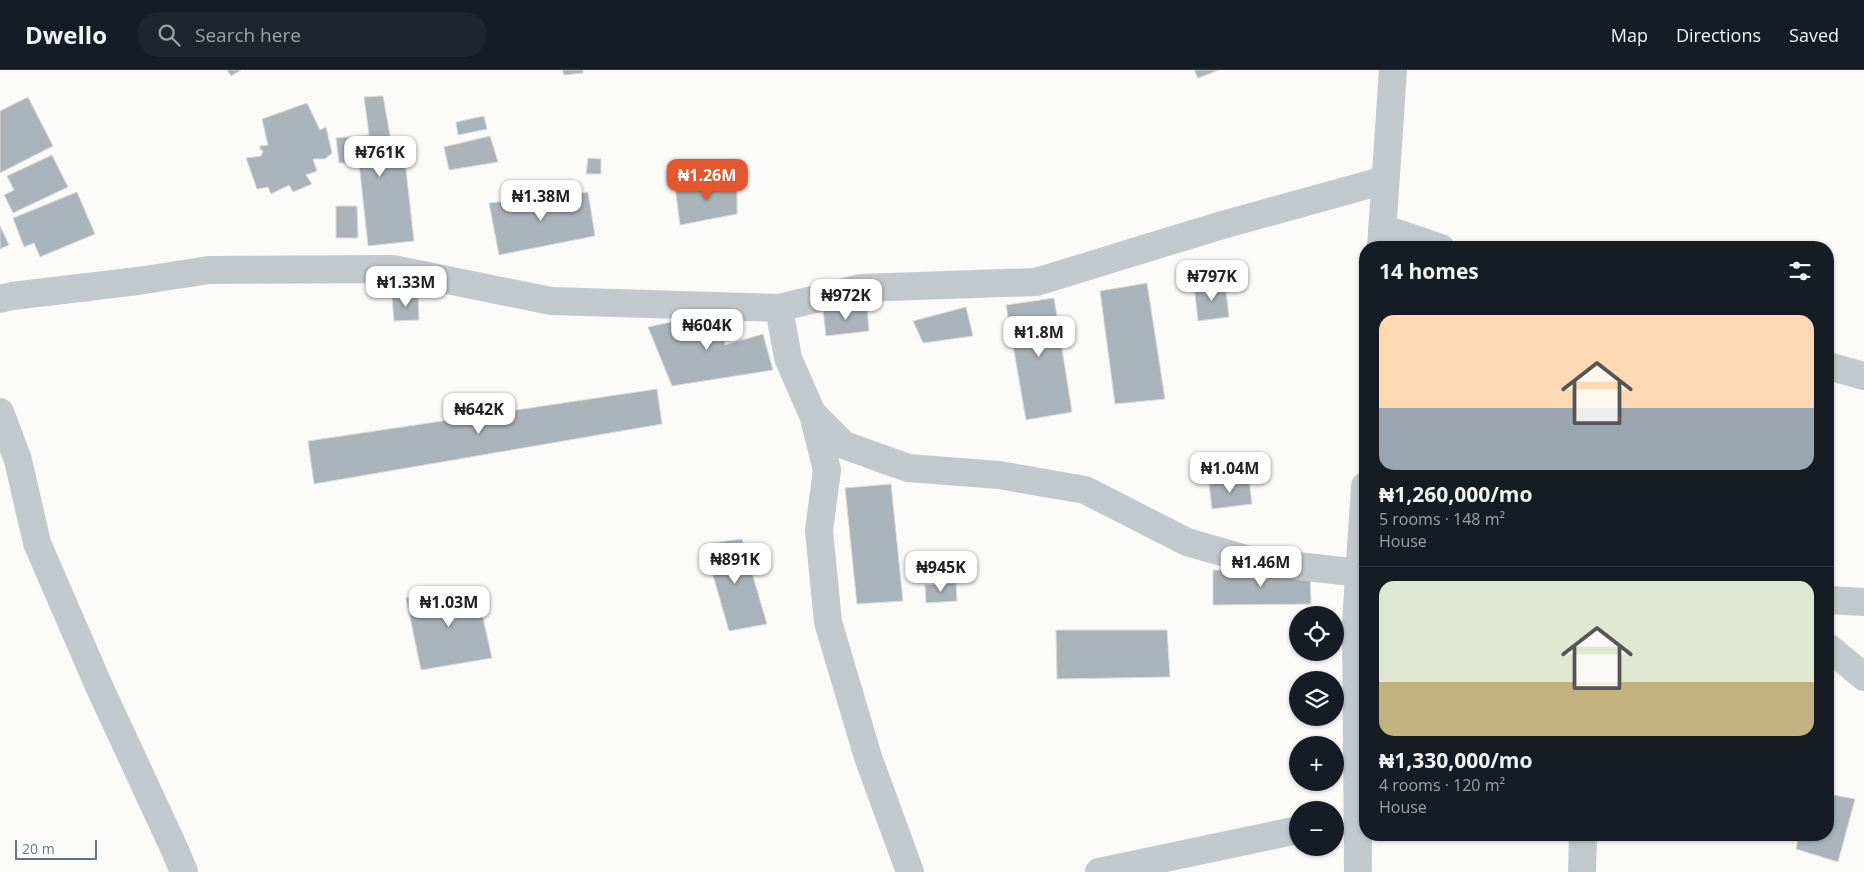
<!DOCTYPE html>
<meta charset="utf-8">
<style>
body{margin:0;font-family:"Open Sans",sans-serif;background:#20242c;color:#f1f3f6;height:100vh;display:flex;flex-direction:column;font-size:19px;white-space:nowrap}
*{box-sizing:border-box;margin:0}
p{font-size:16px;color:#9ea1a6}
.icon{flex:none;width:28px;height:28px;fill:none;stroke:currentColor;stroke-width:2;stroke-linecap:round;stroke-linejoin:round}
.map{position:relative;flex:1;overflow:hidden}
.side{position:absolute;left:1359px;top:171px;width:475px;height:600px;display:flex;flex-direction:column;background:#171b24;border-radius:20px;box-shadow:0 1px 4px #0004}
.side>*{flex:none}
.controls{position:absolute;left:1289px;top:536px;display:grid;gap:10px}
.controls a{display:grid;place-items:center;width:55px;height:55px;border-radius:50%;background:#171b24;box-shadow:0 1px 4px #0004;font-size:25px}
.scale{position:absolute;left:15px;bottom:12px;width:82px;box-sizing:border-box;padding-left:5px;border:2px solid #657683;border-top:0;font-size:14px;line-height:18px;white-space:nowrap;color:#657683;-webkit-text-stroke:4px #fff;paint-order:stroke}
.price{position:absolute;translate:-50% -42px;padding:0 11px;border-radius:10px;background:#fff;color:#222;font-size:16px;line-height:32px;filter:drop-shadow(0 1px 2px #0008)}
.price::after{content:'';position:absolute;left:50%;top:30px;width:15px;height:11px;margin-left:-8px;background:inherit;clip-path:polygon(0 0,100% 0,50% 100%)}
.price.current{background:#e4572e;color:#fff}
ul{padding:0;list-style:none}
li{display:grid;align-content:center;gap:10px;height:265px;padding:0 20px}
li+li{border-top:1px solid #363941}
li span{display:grid;place-items:center;height:155px;border-radius:15px;color:#555}
li>.icon{margin-inline-start:auto}
span .icon{width:90px;height:90px;fill:#fffc;stroke-width:1}
li b{font-size:21px}
h2{display:flex;justify-content:space-between;align-items:center;height:60px;padding:0 20px;font-size:21px}
header{display:flex;align-items:center;gap:30px;box-sizing:border-box;height:70px;padding:0 25px;background:#171b24;border-bottom:1px solid #363941}
header strong{font-size:24px}
nav{display:flex;gap:28px;margin-inline-start:auto;font-size:18px}
.search{width:350px;height:45px;background:#20242c;display:flex;align-items:center;gap:12px;box-sizing:border-box;padding:0 18px;border-radius:28px;color:#9ea1a6;font-size:19px}
.map>svg:first-child{display:block}
.building{fill:#aab3b9;stroke:#dcdcda}
.lines{fill:none;stroke-linecap:round;stroke-linejoin:round}
.minor{stroke:#c3c8cc;stroke-width:28}
</style>
<header>
<strong>Dwello</strong>
<div class="search"><svg class="icon" aria-label="search" viewBox="0 0 24 24"><circle cx="10" cy="10" r="6"/><path d="M15 15l6 6"/></svg>Search here</div>
<nav><a>Map</a><a>Directions</a><a>Saved</a></nav>
</header>
<div class="map">
<svg width="1864" height="802" viewBox="0 0 1864 802">
<rect width="100%" height="100%" fill="#fafaf8"/>
<path class="building" d="M227,0H241L231,6Z
M562,0H583V3L564,5Z
M1194,0H1219L1198,8Z
M383,26L393,82H404L414,171L368,176L359,93H339L336,68L369,65L364,27Z
M28,27L53,76L0,103V41Z
M307,33L320,60L326,57L332,83L325,89H313L317,101L306,105L312,114L293,122L289,115L271,124L268,117L257,119L246,88L261,86L263,81L260,79V76L268,75L262,49Z
M484,46L487,59L458,65L456,52Z
M490,66L498,92L449,100L444,77Z
M52,85L68,117L13,143L4,125L14,120L7,106Z
M588,88L601,89V104H586Z
M737,108V144L680,155L675,116Z
M77,122L95,164L40,187L34,173L24,177L13,148Z
M588,122L595,166L499,185L489,133Z
M336,136H357L358,168H336Z
M0,156L9,175L0,179Z
M1225,212L1229,247L1198,251L1194,216Z
M1147,213L1165,329L1115,334L1100,221Z
M418,225L419,250L394,251L392,227Z
M1054,228L1072,342L1026,350L1006,235Z
M867,236L869,261L826,266L823,240Z
M966,237L973,266L923,273L913,251Z
M721,241L725,275L763,264L773,300L672,316L648,257Z
M657,319L662,354L314,414L308,371Z
M1249,409L1252,434L1212,439L1209,414Z
M891,414L903,531L857,534L845,418Z
M742,469L767,554L729,561L704,474Z
M1213,500L1310,502L1311,534L1213,535Z
M956,513L957,531L926,533L925,515Z
M476,517L492,588L421,600L406,528Z
M1056,560H1167L1170,607L1057,609Z
M1828,724L1855,729L1838,792L1796,779L1799,765H1828Z"/>
<g class="lines">
<path class="minor" d="M1382,158L1441,178
M1381,178L1393,0
M0,229L12,226L138,211L209,200L393,199L551,231L779,238L860,218L1036,212L1219,156L1385,110
M779,238L788,288L812,343L844,375L908,398L999,405L1085,420L1187,472L1253,491L1360,503
M1828,296L1864,306
M0,342L18,390L37,473L98,614L174,778L184,802
M813,344L827,400L819,461L828,552L868,687L910,802
M1828,530L1864,532
M1828,577L1864,607
M1099,802L1298,760
M1358,802L1356,553L1365,416
M1582,802L1583,765"/>
</g>
</svg>
<div class="controls">
<a><svg class="icon" aria-label="locate" viewBox="0 0 24 24"><circle cx="12" cy="12" r="6"/><path d="M12 2v4M12 18v4M2 12h4M18 12h4"/></svg></a>
<a><svg class="icon" aria-label="layers" viewBox="0 0 24 24"><path d="M12 4l9 5-9 5-9-5zM3 14l9 5 9-5"/></svg></a>
<a>+</a>
<a>−</a>
</div>
<div class="scale">20 m</div>
<b class="price" style="left:380px;top:108px">₦761K</b>
<b class="price current" style="left:707px;top:131px">₦1.26M</b>
<b class="price" style="left:541px;top:152px">₦1.38M</b>
<b class="price" style="left:1212px;top:232px">₦797K</b>
<b class="price" style="left:406px;top:238px">₦1.33M</b>
<b class="price" style="left:846px;top:251px">₦972K</b>
<b class="price" style="left:707px;top:281px">₦604K</b>
<b class="price" style="left:1039px;top:288px">₦1.8M</b>
<b class="price" style="left:479px;top:365px">₦642K</b>
<b class="price" style="left:1230px;top:424px">₦1.04M</b>
<b class="price" style="left:735px;top:515px">₦891K</b>
<b class="price" style="left:1261px;top:518px">₦1.46M</b>
<b class="price" style="left:941px;top:523px">₦945K</b>
<b class="price" style="left:449px;top:558px">₦1.03M</b>
<section class="side">
<h2>14 homes<svg class="icon" aria-label="filters" viewBox="0 0 24 24"><path d="M4 7h16M4 17h16"/><circle cx="9" cy="7" r="2"/><circle cx="15" cy="17" r="2"/></svg></h2>
<ul>
<li><span style="background:linear-gradient(#ffd9b3 60%,#9aa5b1 0)"><svg class="icon" aria-label="home" viewBox="0 0 24 24"><path d="M3 11l9-7 9 7M6 9v11h12V9"/></svg></span><div><b>₦1,260,000/mo</b><p>5 rooms · 148 m²</p><p>House</p></div></li>
<li><span style="background:linear-gradient(#dfe7d0 65%,#c2b280 0)"><svg class="icon" aria-label="home" viewBox="0 0 24 24"><path d="M3 11l9-7 9 7M6 9v11h12V9"/></svg></span><div><b>₦1,330,000/mo</b><p>4 rooms · 120 m²</p><p>House</p></div></li>
</ul>
</section>
</div>
